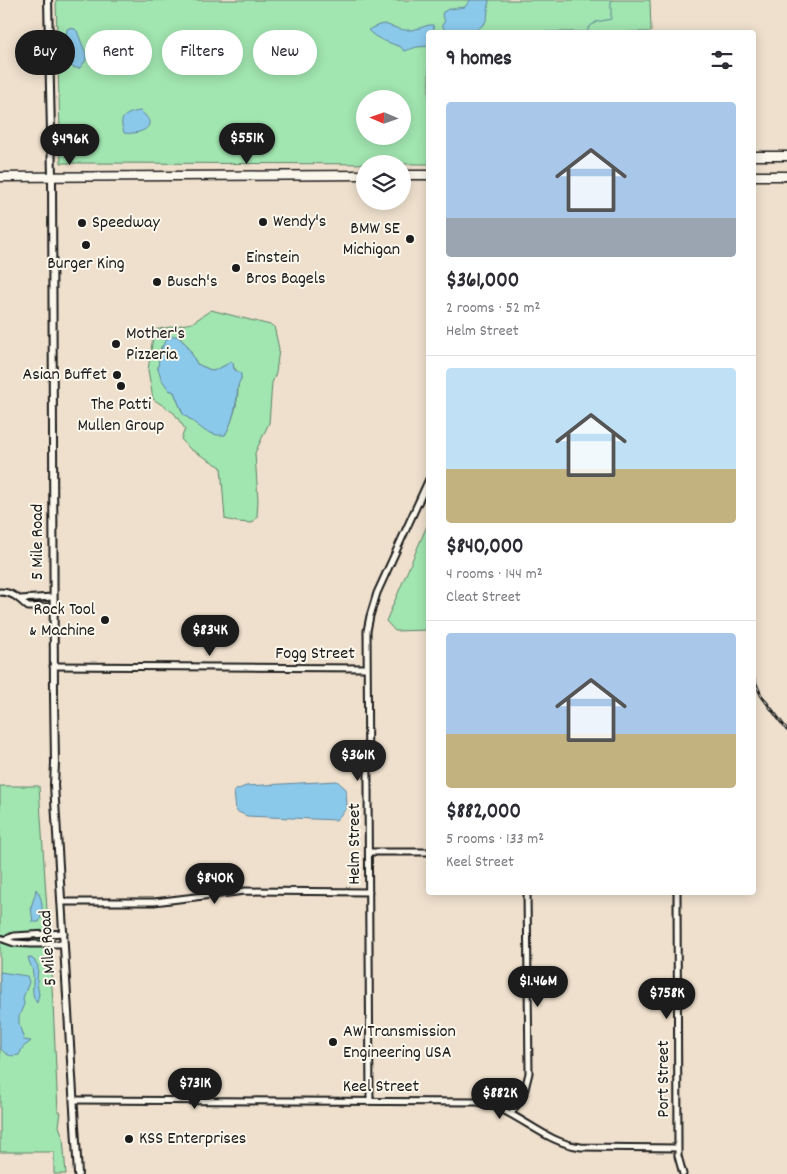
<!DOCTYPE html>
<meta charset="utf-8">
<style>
body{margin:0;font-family:Dekko,sans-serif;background:#f7f7f7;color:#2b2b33;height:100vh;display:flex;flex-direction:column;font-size:19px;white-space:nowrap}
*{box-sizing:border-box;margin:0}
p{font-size:16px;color:#7c7c81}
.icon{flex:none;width:28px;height:28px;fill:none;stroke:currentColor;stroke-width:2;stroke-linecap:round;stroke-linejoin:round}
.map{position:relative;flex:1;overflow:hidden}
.drawer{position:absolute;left:426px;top:30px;width:330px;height:865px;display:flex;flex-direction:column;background:#fff;border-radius:5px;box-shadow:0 2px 12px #0003}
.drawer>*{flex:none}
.top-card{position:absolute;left:15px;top:30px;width:336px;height:45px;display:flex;gap:10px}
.needle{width:32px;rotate:272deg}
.fabs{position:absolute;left:356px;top:90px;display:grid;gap:10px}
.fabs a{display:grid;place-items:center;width:55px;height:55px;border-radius:50%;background:#fff;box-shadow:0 2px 12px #0003;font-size:25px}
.price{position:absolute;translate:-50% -42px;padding:0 11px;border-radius:18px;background:#1c1c1c;color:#fff;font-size:16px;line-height:32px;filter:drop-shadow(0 1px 2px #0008)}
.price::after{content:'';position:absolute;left:50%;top:30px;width:15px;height:11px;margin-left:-8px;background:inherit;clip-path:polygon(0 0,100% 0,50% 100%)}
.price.selected{background:#222;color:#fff}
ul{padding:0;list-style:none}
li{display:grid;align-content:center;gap:10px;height:265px;padding:0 20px}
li+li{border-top:1px solid #e1e1e2}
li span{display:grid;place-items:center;height:155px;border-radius:5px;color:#555}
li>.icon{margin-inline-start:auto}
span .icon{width:90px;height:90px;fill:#fffc;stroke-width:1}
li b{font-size:21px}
h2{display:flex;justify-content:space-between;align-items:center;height:60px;padding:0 20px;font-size:21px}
.pill{padding:0 18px;border-radius:22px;background:#fff;box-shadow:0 2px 12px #0003;font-size:18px;line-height:45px}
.pill.selected{background:#1c1c1c;color:#fff}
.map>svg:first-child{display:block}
.green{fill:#a1e5b0;stroke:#5e8066;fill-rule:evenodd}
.water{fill:#8bc9eb;stroke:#5f8498}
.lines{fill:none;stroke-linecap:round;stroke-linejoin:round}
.stream{stroke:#5f8498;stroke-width:1}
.minor-casing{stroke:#1c1c1c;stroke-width:9}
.tertiary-casing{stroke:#1c1c1c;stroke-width:10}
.secondary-casing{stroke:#1c1c1c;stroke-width:11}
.minor{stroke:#fbf7ec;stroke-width:5}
.tertiary{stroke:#fbf7ec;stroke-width:6}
.secondary{stroke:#fbf7ec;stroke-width:8}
.rail-casing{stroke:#1c1c1c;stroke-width:3}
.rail{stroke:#fbf7ec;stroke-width:1;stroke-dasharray:4;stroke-linecap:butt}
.poi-dot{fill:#1c1c1c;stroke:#fbf7ec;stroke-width:2}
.labels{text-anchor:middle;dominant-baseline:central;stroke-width:4;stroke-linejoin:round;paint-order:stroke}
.poi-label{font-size:18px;fill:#1c1c1c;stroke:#fbf7ec;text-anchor:start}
.street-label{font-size:18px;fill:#1c1c1c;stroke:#fbf7ec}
</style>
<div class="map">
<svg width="787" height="1174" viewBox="0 0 787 1174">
<rect width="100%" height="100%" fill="#efe0cd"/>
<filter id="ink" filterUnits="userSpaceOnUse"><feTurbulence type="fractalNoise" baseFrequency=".02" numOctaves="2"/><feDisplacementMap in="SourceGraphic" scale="10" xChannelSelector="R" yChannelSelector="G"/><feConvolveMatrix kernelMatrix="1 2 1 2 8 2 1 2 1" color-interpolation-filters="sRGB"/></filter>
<g filter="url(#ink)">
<path class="green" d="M56,0H650L651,32H429V164L61,163ZM365,99H402V136H365Z
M211,310L274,326L279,349L276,373L272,383L269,423L255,453L258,500L257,517L252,523L237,522L225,519L221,467L190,449L181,439L185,429L174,413L153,399L148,370L154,330L192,323ZM177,336L187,345L197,364L213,371L226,365L230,362C234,369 239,371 241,379L238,383C239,400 233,421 225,435L191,420L183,414L174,392L169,390L158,369L161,347Z
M429,521V630L395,631L386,621Z
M0,786H39L53,1003L58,1112H61L59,1126L63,1138L66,1174H54V1152H0Z"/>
<path class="water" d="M470,0H489L487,19L484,24L478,29L471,32H446L442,25L445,21L442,15L443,12L449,9L465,7Z
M385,24C406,32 408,32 429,25H433L434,29L435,32H429V46L417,47L404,51L401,47C391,43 375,39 368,30L379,25Z
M69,28L75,29L77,31L86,54V60L80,68C74,69 66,65 65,58C64,54 66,50 66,46C66,40 66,35 67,29Z
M140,111C161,126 141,135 124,133C124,130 122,128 122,125C120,115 132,112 140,111Z
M171,336H177L187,345L197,364L213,371L226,365L230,361L233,363L234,369L241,374V379C236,386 238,395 236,403C234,414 231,425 225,435H217L205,431L183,414L174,392L169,390L162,380L158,369L159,357L162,347L165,341Z
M337,781L346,789L347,808L336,820L247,816L236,811L234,791L246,786Z
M36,889C43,898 44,912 39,922H33L31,907L35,895Z
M28,957L31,958L34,960L38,966L37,983L39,994L37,1003C30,994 34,984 33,974C33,968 29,963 28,957Z
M0,972L27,976L29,982L23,998L24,1004L19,1016V1024L24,1040L31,1041L30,1042L23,1047L19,1055C9,1057 7,1055 0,1048Z"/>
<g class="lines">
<path class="stream" d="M588,32V28L596,22L611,19V0"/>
<g class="minor-casing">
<path id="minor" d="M0,592C13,592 19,599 28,607H53
M20,599L53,597
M53,666L367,668
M369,852H429
M677,892L678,1148V1156L683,1174
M61,902H154L245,891L369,892
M0,938L14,943L31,944H64
M6,939L14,936L64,933
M74,1100L478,1102C516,1108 543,1143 581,1147L678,1148
M370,1101L367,631L370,616L377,593L429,479
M511,1114L524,1093L529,1073L527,892"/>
</g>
<g class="tertiary-casing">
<path id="tertiary" d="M48,0L52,177L54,695L55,763L54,785L78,1174"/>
</g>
<g class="secondary-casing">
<path id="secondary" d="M754,156H787
M402,175H429
M754,176H787
M0,177L365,175"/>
</g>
<use href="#minor" class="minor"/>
<use href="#tertiary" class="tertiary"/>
<use href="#secondary" class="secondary"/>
<g class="rail-casing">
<path id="rail" d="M754,679L761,695L787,730"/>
</g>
<use href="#rail" class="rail"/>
</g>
</g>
<g class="poi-dot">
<circle cx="263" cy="222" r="5"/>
<circle cx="82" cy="223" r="5"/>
<circle cx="410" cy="239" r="5"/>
<circle cx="86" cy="245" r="5"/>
<circle cx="236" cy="268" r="5"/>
<circle cx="157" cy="282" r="5"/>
<circle cx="116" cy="344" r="5"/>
<circle cx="117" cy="375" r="5"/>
<circle cx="121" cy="386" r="5"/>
<circle cx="105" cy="620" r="5"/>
<circle cx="333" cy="1042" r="5"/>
<circle cx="129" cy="1139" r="5"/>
</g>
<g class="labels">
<g class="poi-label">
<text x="273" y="222">Wendy's</text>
<text x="92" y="223">Speedway</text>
<text x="400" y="229" text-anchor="end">BMW SE<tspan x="400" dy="21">Michigan</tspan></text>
<text x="246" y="258">Einstein<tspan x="246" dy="21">Bros Bagels</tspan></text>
<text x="86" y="264" text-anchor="middle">Burger King</text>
<text x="167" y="282">Busch's</text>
<text x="126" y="334">Mother's<tspan x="126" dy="21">Pizzeria</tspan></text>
<text x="107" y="375" text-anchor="end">Asian Buffet</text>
<text x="121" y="405" text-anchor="middle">The Patti<tspan x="121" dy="21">Mullen Group</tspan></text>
<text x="95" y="610" text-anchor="end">Rock Tool<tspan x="95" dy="21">&amp; Machine</tspan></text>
<text x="343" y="1032">AW Transmission<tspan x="343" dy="21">Engineering USA</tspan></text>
<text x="139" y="1139">KSS Enterprises</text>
</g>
<g class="street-label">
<text transform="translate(38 542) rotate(-90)">5 Mile Road</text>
<text x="315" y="654">Fogg Street</text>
<text transform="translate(355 844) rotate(-90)">Helm Street</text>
<text transform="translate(49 948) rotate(-94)">5 Mile Road</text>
<text transform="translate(664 1079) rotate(-90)">Port Street</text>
<text x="381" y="1087">Keel Street</text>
</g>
</g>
</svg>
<div class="fabs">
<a><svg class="needle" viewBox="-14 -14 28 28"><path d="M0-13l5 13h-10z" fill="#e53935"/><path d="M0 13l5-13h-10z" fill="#7c7c81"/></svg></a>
<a><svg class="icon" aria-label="layers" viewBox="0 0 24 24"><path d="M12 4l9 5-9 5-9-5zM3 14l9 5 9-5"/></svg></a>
</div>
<b class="price" style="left:247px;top:165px">$551K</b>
<b class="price" style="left:70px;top:166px">$496K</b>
<b class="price" style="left:210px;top:657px">$834K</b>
<b class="price selected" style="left:358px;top:782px">$361K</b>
<b class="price" style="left:215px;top:905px">$840K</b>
<b class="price" style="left:538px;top:1008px">$1.46M</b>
<b class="price" style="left:667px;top:1020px">$758K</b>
<b class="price" style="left:195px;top:1110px">$731K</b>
<b class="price" style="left:500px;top:1120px">$882K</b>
<div class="top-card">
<a class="pill selected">Buy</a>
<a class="pill">Rent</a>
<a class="pill">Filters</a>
<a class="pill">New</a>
</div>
<section class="drawer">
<h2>9 homes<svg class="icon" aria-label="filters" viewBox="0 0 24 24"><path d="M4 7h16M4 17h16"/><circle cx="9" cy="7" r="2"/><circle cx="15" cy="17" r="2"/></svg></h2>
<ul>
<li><span style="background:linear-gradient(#a9c7e8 75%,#9aa5b1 0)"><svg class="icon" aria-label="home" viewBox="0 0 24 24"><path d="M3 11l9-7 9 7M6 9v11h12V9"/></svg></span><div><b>$361,000</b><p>2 rooms · 52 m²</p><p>Helm Street</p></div></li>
<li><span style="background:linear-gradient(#bfe0f5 65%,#c2b280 0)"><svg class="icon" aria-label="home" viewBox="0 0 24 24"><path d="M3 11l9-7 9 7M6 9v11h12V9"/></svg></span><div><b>$840,000</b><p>4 rooms · 144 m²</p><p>Cleat Street</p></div></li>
<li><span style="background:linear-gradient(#a9c7e8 65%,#c2b280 0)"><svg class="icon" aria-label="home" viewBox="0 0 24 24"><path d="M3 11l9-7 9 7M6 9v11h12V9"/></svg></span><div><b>$882,000</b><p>5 rooms · 133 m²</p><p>Keel Street</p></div></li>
</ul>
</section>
</div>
